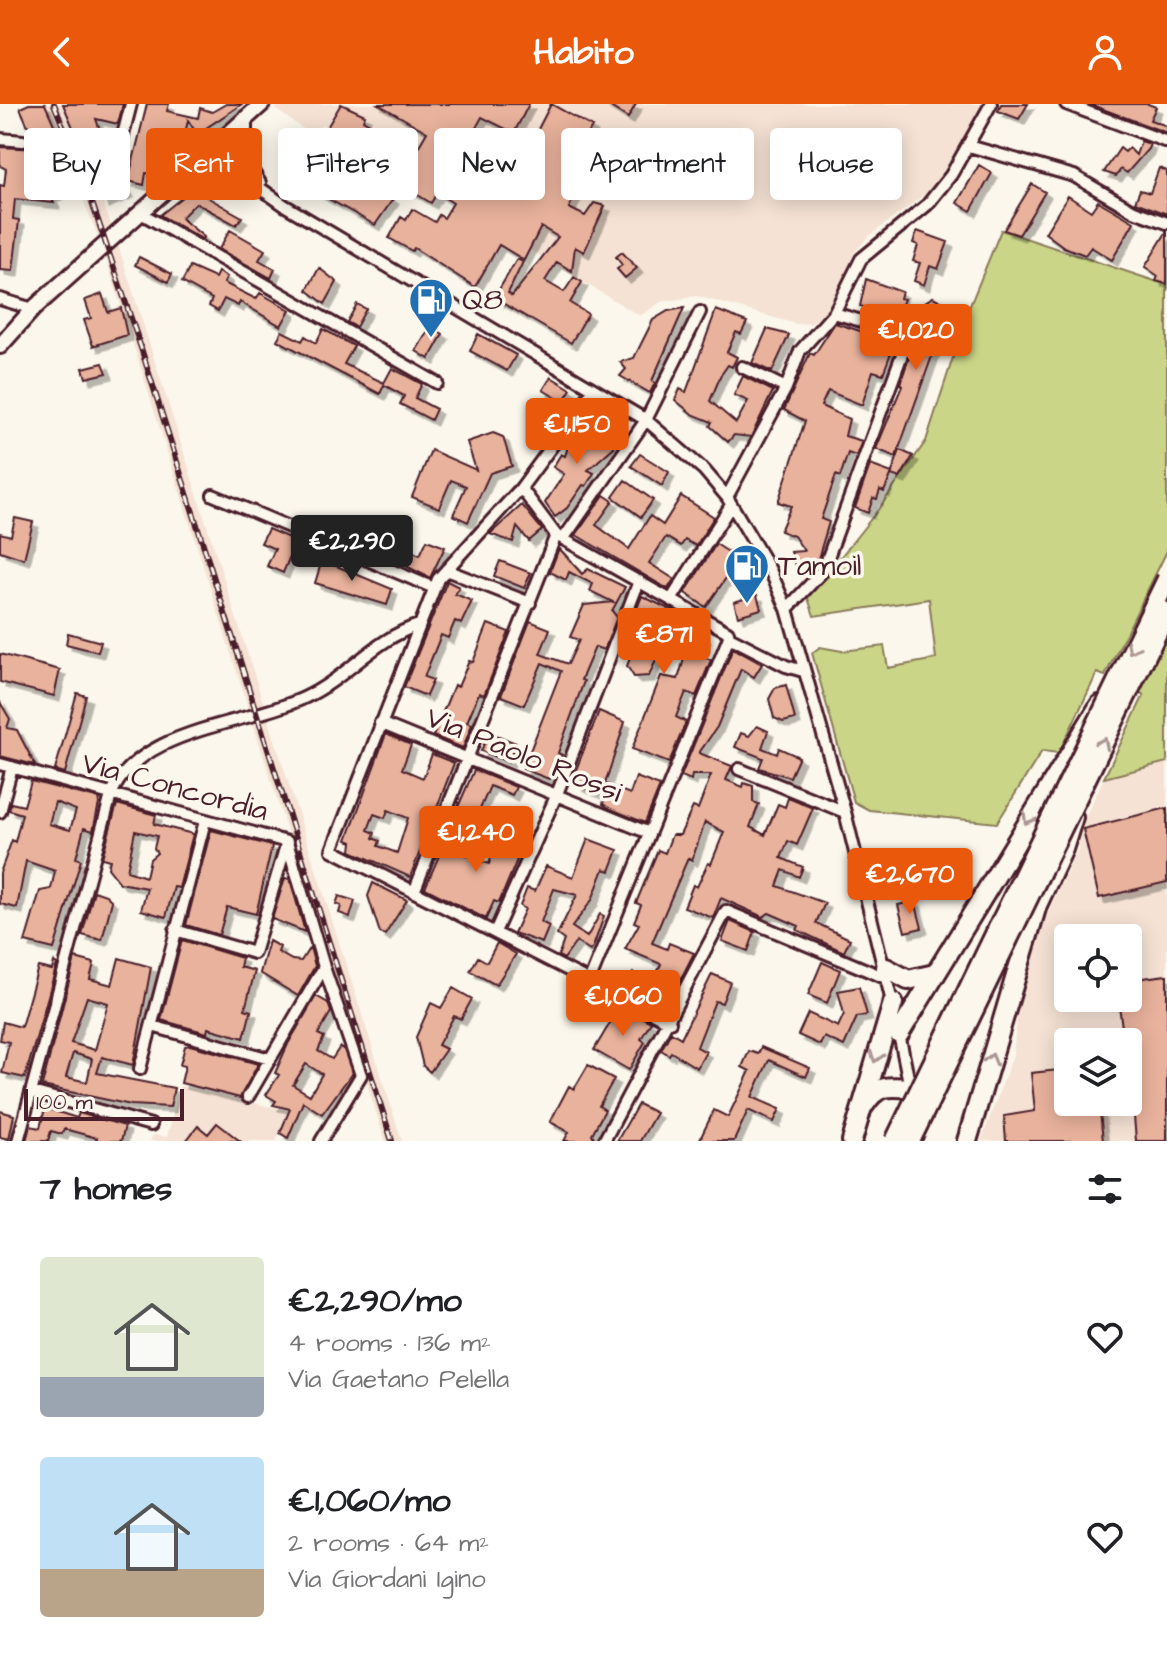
<!DOCTYPE html>
<meta charset="utf-8">
<style>
body{margin:0;font-family:"Architects Daughter",sans-serif;background:#f2f2f2;color:#202124;height:100vh;display:flex;flex-direction:column;font-size:30px;white-space:nowrap}
*{box-sizing:border-box;margin:0}
p{font-size:26px;color:#757577}
.icon{flex:none;width:44px;height:44px;fill:none;stroke:currentColor;stroke-width:2;stroke-linecap:round;stroke-linejoin:round}
.map{position:relative;height:1037px;overflow:hidden}
.side{display:flex;flex-direction:column;background:#fff;flex:1}
.side>*{flex:none}
.top-card{position:absolute;left:24px;top:24px;width:1120px;height:72px;display:flex;gap:16px}
.fabs{position:absolute;left:1054px;top:820px;display:grid;gap:16px}
.fabs a{display:grid;place-items:center;width:88px;height:88px;border-radius:8px;background:#fff;box-shadow:0 4px 20px #0003;font-size:40px}
.scale{position:absolute;left:24px;bottom:20px;width:160px;box-sizing:border-box;padding-left:8px;border:4px solid #4a1f2b;border-top:0;font-size:22px;line-height:28px;white-space:nowrap;color:#4a1f2b;-webkit-text-stroke:6px #fbf7ec;paint-order:stroke}
.price{position:absolute;translate:-50% -68px;padding:0 18px;border-radius:8px;background:#ea580c;color:#fff;font-size:26px;line-height:52px;filter:drop-shadow(0 2px 4px #0008)}
.price::after{content:'';position:absolute;left:50%;top:48px;width:24px;height:18px;margin-left:-12px;background:inherit;clip-path:polygon(0 0,100% 0,50% 100%)}
.price.current{background:#222;color:#fff}
ul{padding:0;list-style:none}
li{display:flex;align-items:center;gap:24px;height:200px;padding:0 40px}
li span{display:grid;place-items:center;flex:none;width:224px;height:160px;border-radius:8px;color:#555}
li>.icon{margin-inline-start:auto}
span .icon{width:96px;height:96px;fill:#fffc;stroke-width:1}
li b{font-size:34px}
h2{display:flex;justify-content:space-between;align-items:center;height:96px;padding:0 40px;font-size:34px}
.pill{padding:0 28px;border-radius:8px;background:#fff;box-shadow:0 4px 20px #0003;font-size:28px;line-height:72px}
.pill.current{background:#ea580c;color:#fff}
header{display:flex;justify-content:space-between;align-items:center;height:104px;padding:0 40px;background:#ea580c;color:#fff;font-size:36px;font-weight:700}
.map>svg:first-child{display:block}
.built{fill:#f5e2d4;fill-rule:evenodd}
.green{fill:#cad588;stroke:#8a7a5a;stroke-width:2}
.building{fill:#e8b29c;stroke:#4a1f2b;stroke-width:2;fill-rule:evenodd;filter:url(#shadow)}
.lines{fill:none;stroke-linecap:round;stroke-linejoin:round}
.street-casing{stroke:#4a1f2b;stroke-width:16}
.secondary-casing{stroke:#4a1f2b;stroke-width:20}
.highway-casing{stroke:#4a1f2b;stroke-width:24}
.street{stroke:#fbf7ec;stroke-width:10}
.secondary{stroke:#fbf7ec;stroke-width:14}
.highway{stroke:#fbf7ec;stroke-width:18}
.rail-casing{stroke:#4a1f2b;stroke-width:6}
.rail{stroke:#fbf7ec;stroke-width:3;stroke-dasharray:9;stroke-linecap:butt}
.highway-bridge-casing{stroke:#4a1f2b;stroke-width:24;stroke-linecap:butt}
.highway-bridge{stroke:#fbf7ec;stroke-width:18}
.oneway{stroke:#ab9695}
.labels{text-anchor:middle;dominant-baseline:central;stroke-width:7;stroke-linejoin:round;paint-order:stroke}
.poi-label{font-size:30px;fill:#4a1f2b;stroke:#fbf7ec;text-anchor:start}
.street-label{font-size:30px;fill:#4a1f2b;stroke:#fbf7ec}
</style>
<header><svg class="icon" aria-label="back" viewBox="0 0 24 24"><path d="M15 5l-7 7 7 7"/></svg>Habito<svg class="icon" aria-label="person" viewBox="0 0 24 24"><circle cx="12" cy="8" r="4"/><path d="M4 21q1-7 8-7t8 7"/></svg></header>
<div class="map">
<svg width="1167" height="1037" viewBox="0 0 1167 1037">
<defs>
<filter id="shadow"><feDropShadow dx="5.5" dy="5.5" stdDeviation="0" flood-color="#0004"/></filter>
</defs>
<rect width="100%" height="100%" fill="#fbf7ec"/>
<filter id="ink" filterUnits="userSpaceOnUse"><feTurbulence type="fractalNoise" baseFrequency=".0125" numOctaves="2"/><feDisplacementMap in="SourceGraphic" scale="16" xChannelSelector="R" yChannelSelector="G"/><feConvolveMatrix kernelMatrix="1 2 1 2 8 2 1 2 1" color-interpolation-filters="sRGB"/></filter>
<g filter="url(#ink)">
<path class="built" d="M45,0H63L113,125L402,1037H385L103,145Z
M281,0H985L932,85L868,133L854,149L834,197L822,211L811,219L796,220L697,192L661,198L640,212L322,21L313,32L275,5Z
M1167,658V1037H981L1013,951L1018,905L1027,871H1023L1032,841L1079,743L1073,738L1104,674ZM1068,834H1128V894H1068ZM1068,938H1128V998H1068Z
M180,982L288,1007L276,1037H150L153,1031L167,1033Z"/>
<path class="green" d="M1001,126L1167,181V447L1105,572L1097,569L1059,649L1042,647L997,719L869,706L854,698L812,549L820,543L842,547L884,542L888,564L936,555L929,495L814,512L808,494L878,406L926,337L969,204Z
M1167,531V658L1104,674L1144,591L1139,588Z"/>
<path class="building" d="M29,0H45L80,80L51,92L54,99L15,95L13,115L19,116L13,167L0,166V81L4,82L6,65L0,62V43L38,45L20,4Z
M63,0H123L118,20L96,15L109,52L88,59Z
M147,0H169L167,7L198,14L200,4L212,8L226,0H242L197,30L188,16L181,49L158,51L154,70L146,69L144,81L128,77Z
M341,0L365,11L363,16L416,47L427,28L378,0H529L514,29L482,13L471,33L521,58L551,0L592,23L588,30L623,48L607,81L585,69L569,104L585,112L594,99L605,102L584,148L575,143L572,167L557,158L545,177L564,188L574,173L582,178L570,199L588,210L571,239L494,194L517,155L523,158L508,189L512,192L558,133L541,123L524,156L499,141L475,183L414,144L412,147L389,134L401,113L406,116L412,105L435,118L439,111L444,114L453,99L437,89L431,99L396,78L402,69L367,48L355,69L393,95L375,121L318,89L320,84L295,62L319,27L323,30Z
M606,0H636L628,14Z
M1001,0H1028L1019,15L998,7Z
M1089,0H1148L1156,3L1150,16L1167,22V29Z
M1141,37L1150,40L1148,45L1127,69L1121,65L1116,72L1104,68L1120,44L1125,48L1129,44L1136,51Z
M979,61L992,69L971,107L957,99Z
M1159,64L1167,67V110L1135,98L1140,86L1150,89Z
M119,72L128,88L103,98L97,82L107,81Z
M1032,80L1045,88L1019,131L1004,126Z
M193,85L242,113L236,121L196,99L181,114L204,133L202,135L160,111Z
M1068,92L1091,107L1098,97L1134,118L1112,156L1091,143L1085,151L1064,143L1045,129Z
M230,126L265,146L259,156L275,165L271,174L219,145Z
M917,127L948,138L938,165L930,162L924,181L914,177L920,159L913,157L918,141L913,139Z
M1167,127V180L1156,177L1158,172L1145,163Z
M622,148L637,164L625,174L617,165L622,161L616,153Z
M139,153L172,170L168,178L135,161Z
M190,163L215,174L218,168L227,173L224,179L256,195L260,189L290,206L281,222L240,198L238,202L224,195L218,207L209,202L212,195L182,178Z
M319,164L337,178L325,200L307,186Z
M866,175L902,188L900,194L904,195L897,213L860,202Z
M102,190L108,208L121,204L127,231L93,242L84,216L91,214L85,196Z
M933,193L954,204L943,235L937,238L896,353L876,345L902,282L900,280L923,213L919,211L922,200Z
M357,200L366,205L356,223L347,218Z
M684,204L652,277L655,279L650,289L620,272L626,265L620,258L634,254L653,216L668,207Z
M716,206L747,218L741,230L736,228L727,248L737,253L732,263L728,261L721,271L710,297L736,319L748,297L734,291L743,272L773,287L751,333L734,331L728,338L710,322L712,318L692,310L675,296L680,285L686,288Z
M835,219L895,238L883,270L873,267L862,301L828,287L821,302L849,315L845,332L862,337L856,352L848,349L840,373L836,371L821,415L829,418L817,458L812,464L803,462L798,467L791,448L804,447L794,432L780,427L791,402L778,398L805,317L784,306L810,249L814,251Z
M431,222L443,230L429,255L416,247Z
M323,225L354,242L344,260L384,279L392,264L422,280L415,294L436,305L431,316L400,300L404,292L384,281L380,290L277,236L282,227L302,237L305,232L316,239Z
M767,225L789,231L772,268L752,259Z
M478,230L516,251L507,267L470,247Z
M103,259L107,269L86,274L83,264Z
M551,273L571,285L563,298L543,286Z
M584,317L593,322L590,326L614,337V343L588,366L594,369L586,382L583,381L567,404L555,413L545,399L564,370L553,363L561,350L565,352L572,330Z
M493,329L503,333L512,362L490,369L468,418L453,411L466,382L451,376L439,404L412,393L431,346L476,366L467,338Z
M900,346L913,352L900,374L891,371Z
M640,350L669,368L662,382L631,362Z
M870,361L892,369L884,388L880,386L877,395L873,394L868,409L855,404Z
M625,376L653,396L641,413L613,393Z
M604,391L613,397L596,421L629,445L650,412L663,421L681,392L714,413L696,442L685,436L681,442L666,433L649,459L674,475L668,485L576,431Z
M522,401L542,426L529,437L517,423L513,438L490,430Z
M15,414L33,418L24,455L0,447V429L11,432Z
M268,425L308,442L302,457L290,452L283,469L267,462L275,445L261,439Z
M427,436L445,443L430,474L404,461L411,447L420,451Z
M716,440L739,455L706,503L685,489Z
M559,444L582,470L588,465L625,483L612,507L617,513L604,546L595,543L581,576L584,577L558,649L562,651L549,675L523,665L561,567L542,559L524,601L501,592L530,517L550,525L540,550L568,560L579,536L570,533L584,501L613,498L590,487L593,480L569,468L566,476L550,468Z
M322,456L392,485L387,501L315,479Z
M500,457L531,469L524,484L494,472Z
M447,477L459,483L455,490L472,497L461,520L455,517L448,534L441,531L424,573L433,576L426,592L404,583Z
M757,491L761,505L738,512L734,498Z
M642,492L673,507L672,510L700,525L705,533L697,550L711,556L696,592L686,588L676,613L686,618L669,659L632,645L661,572L678,575L689,538L668,529L649,572L634,573L627,562L636,539L625,535Z
M488,520L509,528L484,591L479,589L467,618L472,620L463,644L433,632L454,581L458,583L469,557L473,558Z
M68,529L101,538L98,548L66,540Z
M733,544L762,560L754,573L741,565L717,623L699,649L732,662L726,676L743,683L744,679L753,682V698L759,700L750,723L765,731L778,700L785,703L788,694L813,704L797,741L788,737L781,754L803,763L799,773L783,766L777,782L825,799L816,819L850,835L844,848L797,826L799,822L769,809L763,813L721,794L713,814L684,803L693,781L697,783L708,759L711,760L724,728L705,718L692,756L688,754L652,839L667,845L669,839L694,849L666,904L626,883L633,869L653,878L661,860L625,845L639,820L634,818L641,801L636,799L658,746L665,749L672,731H680L693,703L698,705L711,671H692L691,676L681,672Z
M0,550L60,566L54,592L0,578Z
M786,581L795,615L783,618L774,614L769,595L775,584Z
M77,589L86,592L65,669L55,666Z
M0,598L10,615L7,624L17,626L35,661L0,652Z
M599,607L625,618L605,680L630,690L636,673L660,682L645,719L611,705L603,700L605,692L578,682L574,671Z
M757,622L768,627L762,644L777,650L779,644L799,653L790,673L759,664L763,654L735,643L741,629L749,632Z
M489,628L516,639L508,658L481,647Z
M386,630L411,641L402,665L423,674L432,650L454,659L410,773L351,747L352,738L347,736ZM388,706L408,714L397,749L378,742L380,737L373,734L375,729L368,726L374,710L385,714Z
M474,666L516,683L512,691L490,682L471,726L452,717Z
M31,677L100,695L93,727L84,724L76,754L81,756L54,845L25,838L40,787L51,785L55,767L26,757L17,804L0,800V769L12,736L15,738L22,710L9,706L11,699L24,702ZM55,698L76,706L70,726L49,720Z
M117,700L156,711L154,720L193,730L179,784L174,783L166,813L141,806L147,784L120,779L108,764L110,756L102,754ZM135,727L157,732L154,744L157,749L150,755L146,773L127,767Z
M1167,704V778L1099,794L1083,725Z
M503,717L521,724L512,747L519,751L499,799L494,797L486,815L425,784L441,747L445,749L447,743L489,760Z
M211,726L272,742L256,810L227,803L219,831L186,821Z
M588,735L618,746L610,767L604,765L592,796L572,823L587,833L600,810L604,812L593,843L590,847L576,838L564,855L558,852L564,836L557,831L577,791L554,785L541,818L549,822L542,839L514,829L525,805L520,802L527,784L535,787L546,762L573,773Z
M285,774L290,775L305,828L272,815Z
M373,779L407,796L385,831L380,829L368,792Z
M94,787L106,791L112,797L102,836L82,831Z
M339,792L355,797L350,813L339,809L341,802L336,800Z
M915,797L922,824L905,828L898,801Z
M730,817L755,828L748,847L722,837Z
M182,836L242,854L240,863L255,867L245,905L251,907L244,934L208,924L207,929L161,916Z
M269,837L280,843L278,848L292,856L301,857L310,843L315,862L298,892L260,869Z
M497,839L516,850L496,881L470,867L478,853L487,858Z
M75,854L94,859L90,875L112,881L119,854L151,863L133,961L102,953L97,969L174,984L170,1003L131,1001L42,982ZM87,893L108,899L95,946L71,939ZM73,949L92,955L87,978L66,973Z
M54,858L57,860L25,974L2,969L9,938L0,936L3,918L21,923L38,863L52,866Z
M822,858L840,866L827,899L808,891Z
M712,870L730,878L722,899L715,897L697,943L706,948L697,964L671,948L669,951L661,946L671,928L681,934Z
M1167,871V1037H1136L1128,938H1124L1118,894H1128V876Z
M859,883L867,911L857,913L844,942L824,933L820,941L798,931L808,909L838,923L844,910L838,887Z
M453,884L472,895L461,915L454,912L438,941L446,945L430,968L423,962L416,933L431,899L441,904Z
M316,892L328,899L331,908L318,930L324,933L318,947L332,955L340,943L344,946L352,969L322,1010L303,998L288,1034L280,1029L290,1005L273,1001L276,997L266,991L279,971L275,969L288,940ZM306,960L322,970L310,991L293,981Z
M620,902L651,918L641,935L645,938L629,966L594,946Z
M190,941L258,960L240,994L181,979L185,962L180,961L185,942Z
M761,943L810,964L806,973L769,956L752,993L780,1005L774,1018L748,1006L734,1037H699L714,1006L728,1013L750,967L742,963L749,947L758,950Z
M588,961L614,975L599,1002L605,1006L592,1030L596,1037H564L569,1028L550,1018L569,982L574,985Z
M1068,965V998H1099L1103,1037H1006L1004,1012L1035,1007L1031,969Z
M638,1000L656,1009L640,1037H617Z
M45,1004L77,1014L79,1009L125,1022L121,1037H96L97,1034L64,1025L62,1030L51,1027L48,1037H26L30,1022L40,1024Z
M0,1007L14,1011L9,1035L0,1033Z
M217,1019L240,1037H186L198,1022L208,1030Z"/>
<g class="lines">
<g class="street-casing">
<path id="street" d="M1066,0L1167,38
M0,35L23,37
M222,35L246,56L260,79
M969,42L1074,72L1134,107L1167,119
M200,54L229,62L284,101L646,316L704,366L727,393L770,466L787,505L845,708L893,902
M246,56V13
M103,74L114,66L131,0
M139,108L437,279
M0,195L33,205
M742,263L786,284
M594,285L521,384L438,475L332,746L670,918
M521,384L556,431L728,528L729,533L786,562L803,567
M213,391L434,484
M727,393L786,284L800,247L834,209L861,155L927,101L951,71L991,0
M564,434L646,316L700,208
M446,466L530,499
M671,496L731,401
M787,505L823,467L909,231L834,209
M380,619L649,729
M0,660L287,738L324,863L361,971L321,1037
M739,665L845,708
M0,708L12,663
M414,788L556,431
M175,826L254,849L287,738
M495,828L557,690L639,477
M589,878L729,533
M152,922L270,955
M898,925L911,988
M140,965L205,717
M32,988L151,1021
M248,993L324,863
M18,1037L111,691C139,623 246,622 306,593C348,573 374,535 419,521
M604,1037L726,807L888,875"/>
</g>
<g class="secondary-casing">
<path id="secondary" d="M0,242L33,205L262,0"/>
</g>
<g class="highway-casing">
<path id="highway" d="M886,864L908,876L935,870
M899,930L1100,601
M865,1000C877,981 889,982 910,984
M852,1037L893,899
M967,1037L1037,801L1063,745L1073,713"/>
</g>
<use href="#street" class="street"/>
<use href="#secondary" class="secondary"/>
<use href="#highway" class="highway"/>
<g class="rail-casing">
<path id="rail" d="M54,0L81,66L141,244L392,1037"/>
</g>
<use href="#rail" class="rail"/>
<g class="highway-bridge-casing">
<path id="highway-bridge" d="M895,1037L1167,475
M910,1037L1167,508"/>
</g>
<use href="#highway-bridge" class="highway-bridge"/>
</g>
<defs><path id="oneway-chevron" d="M-2-3.5L2.5 0L-2 3.5" fill="none" stroke-width="1.6" stroke-linecap="round" stroke-linejoin="round" transform="scale(2)"/></defs>
<g class="oneway">
<use href="#oneway-chevron" transform="translate(1132 544) rotate(117)"/>
<use href="#oneway-chevron" transform="translate(1103 639) rotate(-64)"/>
<use href="#oneway-chevron" transform="translate(1028 715) rotate(121)"/>
<use href="#oneway-chevron" transform="translate(876 953) rotate(107)"/>
<use href="#oneway-chevron" transform="translate(991 955) rotate(-74)"/>
</g>
</g>
<defs>
<g id="fuel-pin" transform="scale(2.3)"><path d="M0 17L-7.5 6A9.5 9.5 0 1 1 7.5 6Z" fill="#1f6fb2" stroke="#fbf7ec"/><path d="M-5.5-6h7V0h2V4h1.3V-2.5L3-4.5l.8-.8L6-3V5H2.5V1h-1V6h-7ZM-4.2-4.7v3.2H.2V-4.7Z" fill="#fff"/></g>
</defs>
<g fill-rule="evenodd">
<use href="#fuel-pin" x="431" y="196"/>
<use href="#fuel-pin" x="747" y="462"/>
</g>
<g class="labels">
<g class="poi-label">
<text x="462" y="196">Q8</text>
<text x="778" y="462">Tamoil</text>
</g>
<g class="street-label">
<text transform="translate(524 651) rotate(22)">Via Paolo Rossi</text>
<text transform="translate(175 683) rotate(15)">Via Concordia</text>
</g>
</g>
</svg>
<div class="fabs">
<a><svg class="icon" aria-label="locate" viewBox="0 0 24 24"><circle cx="12" cy="12" r="6"/><path d="M12 2v4M12 18v4M2 12h4M18 12h4"/></svg></a>
<a><svg class="icon" aria-label="layers" viewBox="0 0 24 24"><path d="M12 4l9 5-9 5-9-5zM3 14l9 5 9-5"/></svg></a>
</div>
<div class="scale">100 m</div>
<b class="price" style="left:916px;top:268px">€1,020</b>
<b class="price" style="left:577px;top:362px">€1,150</b>
<b class="price current" style="left:352px;top:479px">€2,290</b>
<b class="price" style="left:664px;top:572px">€871</b>
<b class="price" style="left:476px;top:770px">€1,240</b>
<b class="price" style="left:910px;top:812px">€2,670</b>
<b class="price" style="left:623px;top:934px">€1,060</b>
<div class="top-card">
<a class="pill">Buy</a>
<a class="pill current">Rent</a>
<a class="pill">Filters</a>
<a class="pill">New</a>
<a class="pill">Apartment</a>
<a class="pill">House</a>
</div>
</div>
<section class="side">
<h2>7 homes<svg class="icon" aria-label="filters" viewBox="0 0 24 24"><path d="M4 7h16M4 17h16"/><circle cx="9" cy="7" r="2"/><circle cx="15" cy="17" r="2"/></svg></h2>
<ul>
<li><span style="background:linear-gradient(#dfe7d0 75%,#9aa5b1 0)"><svg class="icon" aria-label="home" viewBox="0 0 24 24"><path d="M3 11l9-7 9 7M6 9v11h12V9"/></svg></span><div><b>€2,290/mo</b><p>4 rooms · 136 m²</p><p>Via Gaetano Pelella</p></div><svg class="icon" aria-label="heart" viewBox="0 0 24 24"><path d="M12 20l-8-8c-3-5 5-10 8-4 3-6 11-1 8 4z"/></svg></li>
<li><span style="background:linear-gradient(#bfe0f5 70%,#b9a48a 0)"><svg class="icon" aria-label="home" viewBox="0 0 24 24"><path d="M3 11l9-7 9 7M6 9v11h12V9"/></svg></span><div><b>€1,060/mo</b><p>2 rooms · 64 m²</p><p>Via Giordani Igino</p></div><svg class="icon" aria-label="heart" viewBox="0 0 24 24"><path d="M12 20l-8-8c-3-5 5-10 8-4 3-6 11-1 8 4z"/></svg></li>
</ul>
</section>
